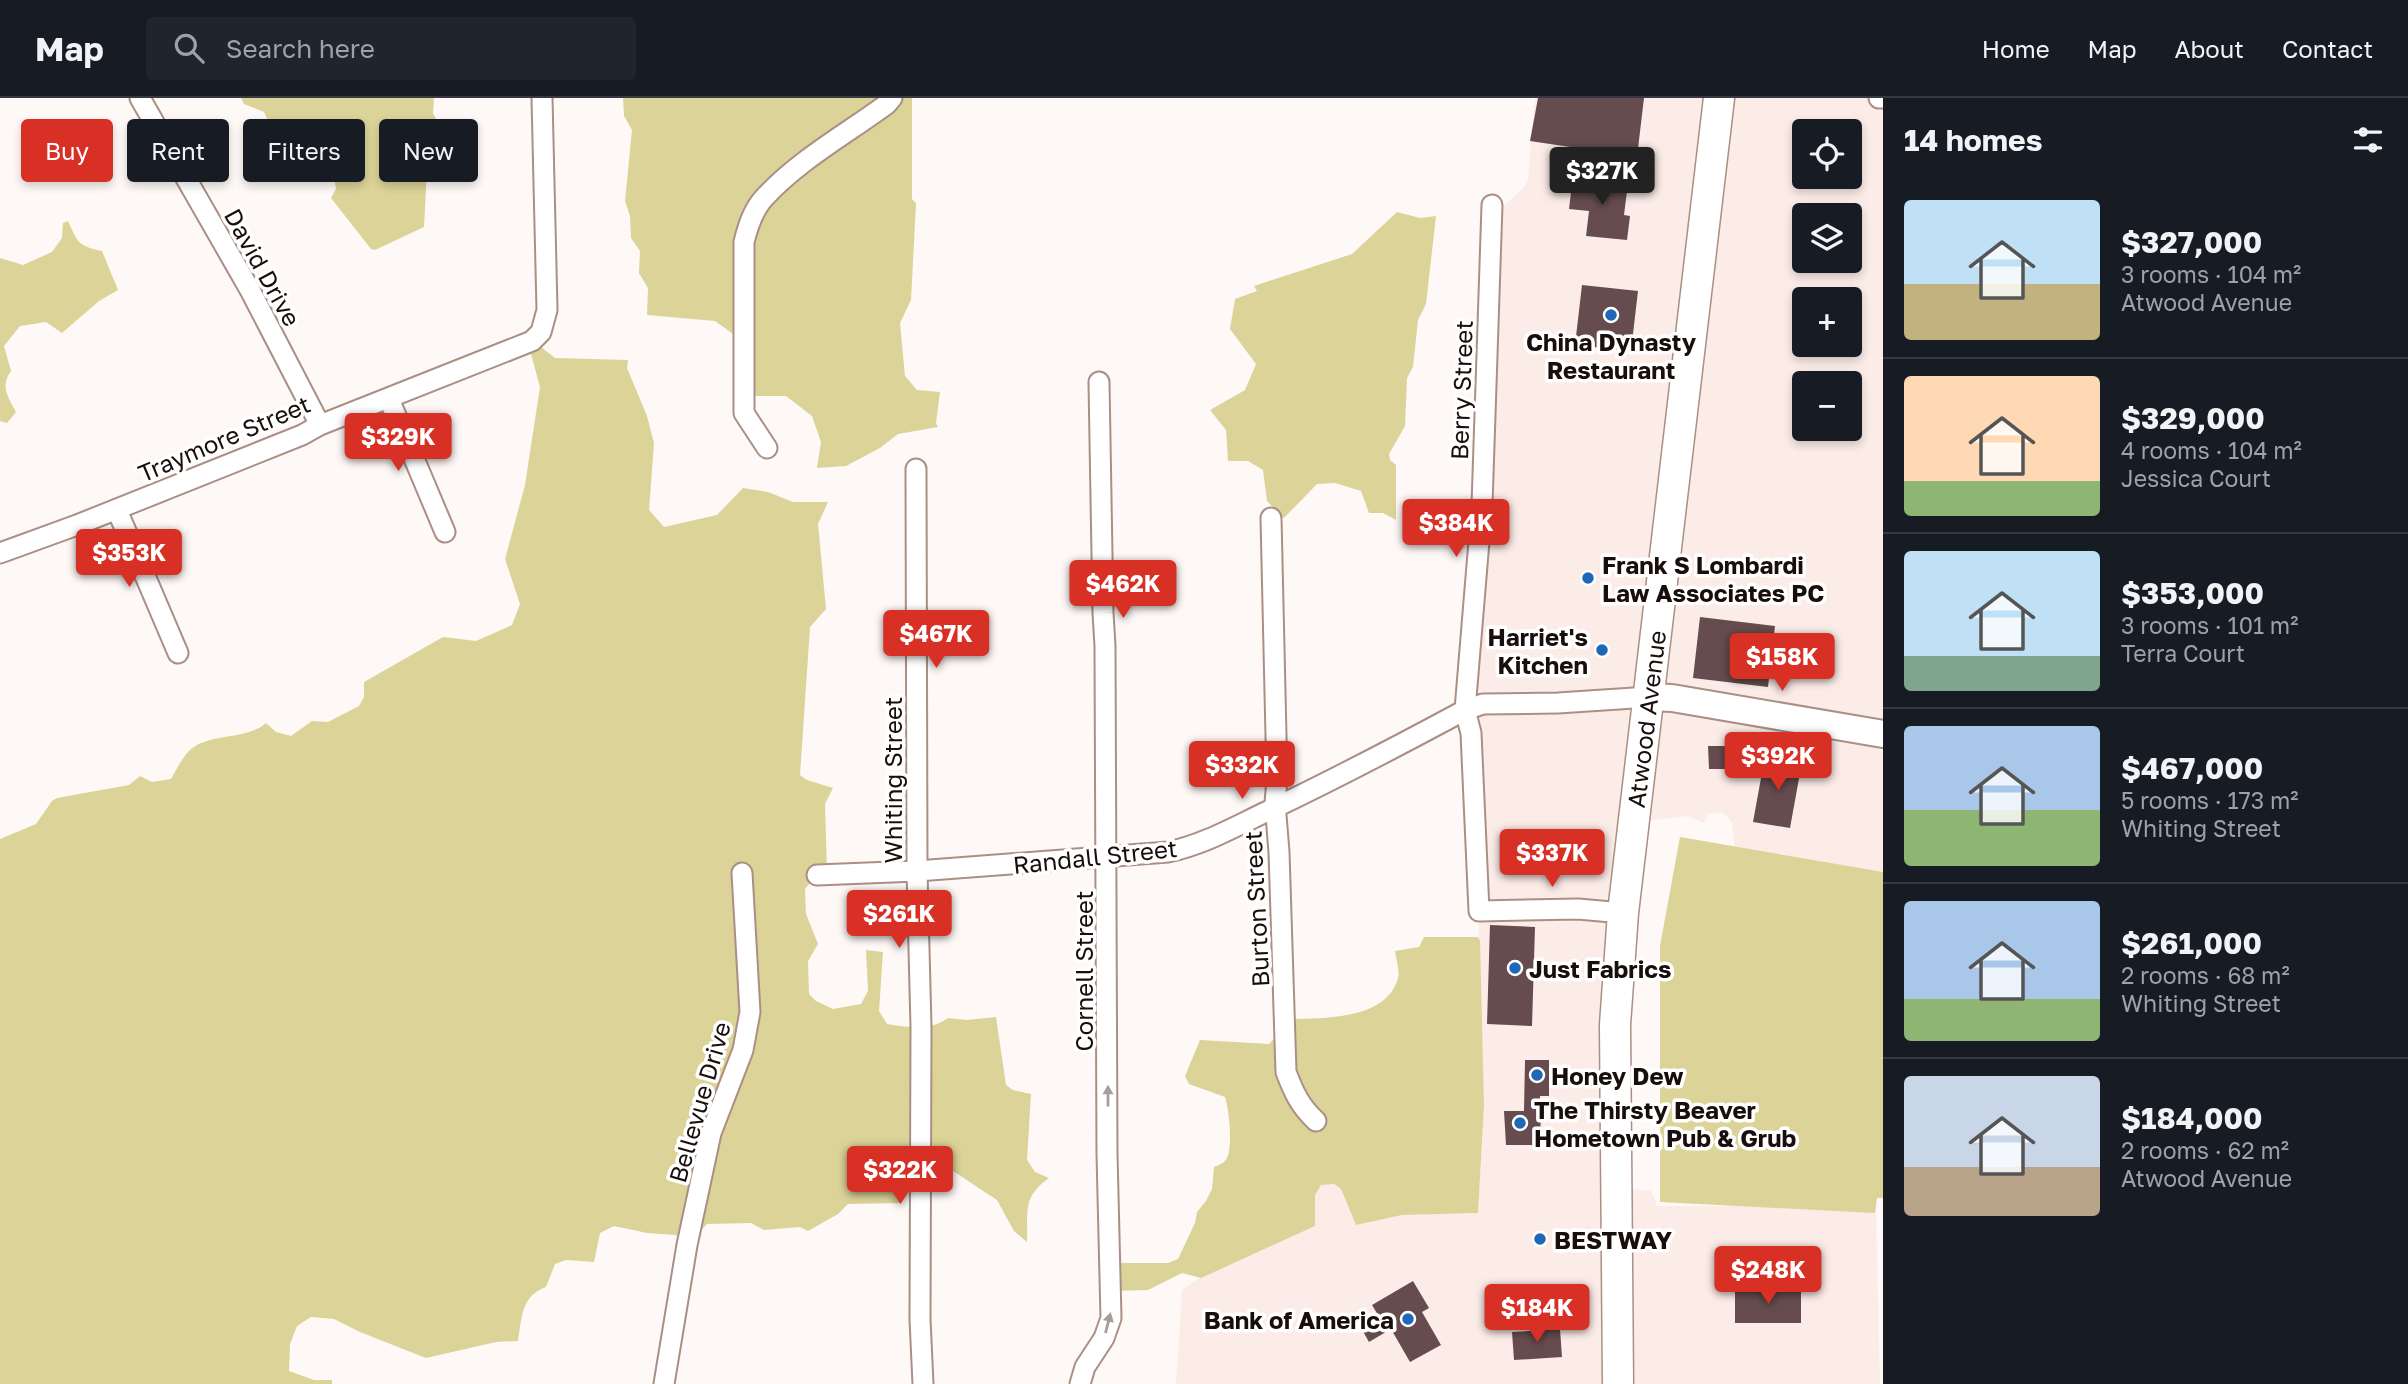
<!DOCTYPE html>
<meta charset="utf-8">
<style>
body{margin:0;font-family:"Golos Text",sans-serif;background:#20242c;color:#f1f3f6;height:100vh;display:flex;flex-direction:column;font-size:26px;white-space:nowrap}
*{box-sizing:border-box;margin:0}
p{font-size:23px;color:#9ea1a6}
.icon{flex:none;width:38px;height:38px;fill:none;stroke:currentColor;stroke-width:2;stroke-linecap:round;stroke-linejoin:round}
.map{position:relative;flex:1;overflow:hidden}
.panel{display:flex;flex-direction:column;background:#171b24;width:525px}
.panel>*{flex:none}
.banner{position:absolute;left:21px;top:21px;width:665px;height:63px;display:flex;gap:14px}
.fabs{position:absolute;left:1792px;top:21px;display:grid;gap:14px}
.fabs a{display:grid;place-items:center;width:70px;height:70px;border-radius:7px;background:#171b24;box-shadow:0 4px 10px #0003;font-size:35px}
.price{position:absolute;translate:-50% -60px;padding:0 16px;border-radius:7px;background:#d93025;color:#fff;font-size:23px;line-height:46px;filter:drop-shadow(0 2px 4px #0008)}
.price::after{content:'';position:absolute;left:50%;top:42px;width:21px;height:16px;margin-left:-10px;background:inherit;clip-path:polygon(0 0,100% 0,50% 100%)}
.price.selected{background:#222;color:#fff}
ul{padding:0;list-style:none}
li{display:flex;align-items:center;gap:21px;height:175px;padding:0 21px}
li+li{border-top:2px solid #363941}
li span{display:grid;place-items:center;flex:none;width:196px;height:140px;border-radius:7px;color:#555}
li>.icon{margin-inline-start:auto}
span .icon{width:84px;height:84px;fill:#fffc;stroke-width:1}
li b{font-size:30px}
h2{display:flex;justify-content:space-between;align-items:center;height:84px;padding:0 21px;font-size:30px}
.chip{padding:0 24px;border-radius:7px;background:#171b24;box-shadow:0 4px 10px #0003;font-size:24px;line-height:63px}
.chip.selected{background:#d93025;color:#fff}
header{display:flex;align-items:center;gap:42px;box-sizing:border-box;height:98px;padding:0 35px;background:#171b24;border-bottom:2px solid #363941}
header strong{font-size:33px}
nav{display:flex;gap:38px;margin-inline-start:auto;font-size:24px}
.search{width:490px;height:63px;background:#20242c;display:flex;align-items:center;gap:18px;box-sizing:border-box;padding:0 24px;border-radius:7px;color:#9ea1a6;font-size:26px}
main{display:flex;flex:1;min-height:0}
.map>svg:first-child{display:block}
.built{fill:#fcece7;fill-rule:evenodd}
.green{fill:#dbd398}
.building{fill:#664c4e}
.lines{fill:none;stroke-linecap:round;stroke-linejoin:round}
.street-casing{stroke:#ab8f85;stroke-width:23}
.secondary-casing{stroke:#ab8f85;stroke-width:30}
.primary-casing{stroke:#ab8f85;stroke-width:33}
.street{stroke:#fff;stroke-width:19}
.secondary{stroke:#fff;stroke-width:26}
.primary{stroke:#fff;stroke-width:30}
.oneway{fill:#a39f9d}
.poi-dot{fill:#1f68b7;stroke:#fff;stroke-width:2.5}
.labels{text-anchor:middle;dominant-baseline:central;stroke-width:7;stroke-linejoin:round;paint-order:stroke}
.street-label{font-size:24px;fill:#180e0b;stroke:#fff}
.poi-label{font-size:24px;font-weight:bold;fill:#180e0b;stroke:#fff;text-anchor:start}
</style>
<header>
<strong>Map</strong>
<div class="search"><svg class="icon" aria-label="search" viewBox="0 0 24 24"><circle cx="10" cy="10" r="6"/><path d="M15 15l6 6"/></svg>Search here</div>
<nav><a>Home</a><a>Map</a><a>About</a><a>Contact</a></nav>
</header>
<main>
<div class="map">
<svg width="1883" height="1286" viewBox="0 0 1883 1286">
<rect width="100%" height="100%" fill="#fef8f6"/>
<path class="built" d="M1535,0H1883V777L1735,749L1732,724L1722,714L1708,716L1704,725L1687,718L1638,724L1618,1090L1651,1093L1657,1108H1876L1880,1286H1176L1182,1192L1315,1097L1321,1087L1334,1086L1341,1091L1356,1127L1402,1117L1478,1115L1484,1007L1473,645L1499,113L1525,88L1528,82ZM1804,33H1850V79H1804ZM1804,117H1850V163H1804ZM1804,201H1850V247H1804ZM1804,285H1850V331H1804Z"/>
<path class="green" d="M241,0H434L433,15L442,32L459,37L461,41L443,42L428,52L424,129L375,152L371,151L331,100L336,91L332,68L314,53L284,60L264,14L244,6Z
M623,0H912V101L916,105L911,202L900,225L905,278L917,292L940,294L936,325L938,329L898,336L880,350L846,368L817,370L821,344L812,318L786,298H743V243L715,223L647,217L648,190L639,175L640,153L631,140L630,118L625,103L632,32L624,18Z
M1397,114L1420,120L1436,118L1426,206L1418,222L1413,269L1407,280L1405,328L1389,356L1390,362L1396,367V422L1383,415H1369L1361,393L1335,385L1317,386L1284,420L1267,403L1263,372L1248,363H1228L1226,332L1210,312L1245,292L1256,266L1230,231L1235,201L1257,193L1254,188L1352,156Z
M68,123C78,145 78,148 102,153L118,192L99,203L62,235L46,224L20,228L4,248L11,273C0,288 8,299 16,314L7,325L0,323V160L23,167L52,154L62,140L63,125Z
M541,249L555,260L628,262L627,270L647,318L654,345L649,412L664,429L717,417L743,390L768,394L793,404H828L818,426L826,511L810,529L800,677L807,682L833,690L825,706L827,773L813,781L805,791L806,816L818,846L808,863L809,896L816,903L833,911L861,906L868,893L866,852L883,854L879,913L887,926C909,929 928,934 948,920L967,922L996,919L1006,987L1013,992L1031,996L1027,1062L1035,1074L1049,1080C1022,1099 1028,1114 1027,1144L1014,1133L997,1102L924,1054H911L897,1065L901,1105L848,1106L838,1116L808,1133L800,1129L764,1132L751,1125L707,1126L687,1147L676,1137L647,1135L614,1128L600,1135L594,1164L566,1162L555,1166L546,1189C521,1198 522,1219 518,1243L496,1244L426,1260L360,1234L334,1221L311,1219L297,1228L290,1246L289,1273L314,1282H332V1286H0V741L36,726L52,703L57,700L129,687L140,678L152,684L171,681C177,671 184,655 194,649C216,635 246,642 266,625L276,634L291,638L312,623L328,624L359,608L364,599V584L443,539L476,543L512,527L520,506L505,461L525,387L540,289L531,256L534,252Z
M1680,739L1883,774V1100H1877L1875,1115L1660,1104V848Z
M1424,839H1478L1480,843L1484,1007L1478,1115L1402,1117L1356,1127L1341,1091L1334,1086L1321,1087L1315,1097V1128L1201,1180L1182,1175L1148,1192L1112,1193L1111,1165H1168L1178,1161L1195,1125L1197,1114L1206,1103L1212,1091L1214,1069C1217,1068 1223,1065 1225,1063C1234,1053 1229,1011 1225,999L1189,986L1185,978L1200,942L1269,946L1294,921C1327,920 1387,921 1398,880C1400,873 1396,861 1395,853L1419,849Z"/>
<path class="building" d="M1538,0H1644L1637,59L1530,43Z
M1573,78L1628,85L1624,117L1630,118L1627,142L1586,138L1589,113L1569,111Z
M1582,187L1638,193L1631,253L1575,247Z
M1700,519L1775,528L1768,589L1693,580Z
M1708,648H1728V671H1709Z
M1765,658L1802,664L1790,730L1753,724Z
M1490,827L1535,829L1532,928L1487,926Z
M1525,962H1549V998H1540L1541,1047H1506L1504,1013H1524Z
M1413,1183L1429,1210L1422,1214L1441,1247L1410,1264L1391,1231L1369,1244L1360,1228L1378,1217L1372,1207Z
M1735,1190H1801V1225H1735Z
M1560,1231L1562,1259L1514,1262L1512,1234Z"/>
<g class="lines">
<g class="street-casing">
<path id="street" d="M140,0L250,192L320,327
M1879,0H1883
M1492,107L1482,407L1465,612L1471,635L1479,813L1578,811L1623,815
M389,301L445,434
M767,350L744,315V144C748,128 753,112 764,100C799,62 846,36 887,6L892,0
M916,371L917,773L921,929L920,1221L923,1286
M117,412L178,555
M1271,420L1277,681L1275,705L1279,754L1286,974C1294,995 1300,1008 1316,1023
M0,455L77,427L302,337L320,327L532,243L541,234L547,212L542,0
M817,777L917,773L1168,754C1203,747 1236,728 1268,713C1335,681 1400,647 1465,612L1483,606L1558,605L1649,599
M664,1286L687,1147L711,1035L743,952L750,914L742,775
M1080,1286L1085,1269L1104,1240L1111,1220L1107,1056L1105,548L1103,515L1099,284"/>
</g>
<g class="secondary-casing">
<path id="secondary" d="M1649,599L1672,600L1883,636"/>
</g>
<g class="primary-casing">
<path id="primary" d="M1618,1286L1615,927L1623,815L1719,0"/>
</g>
<use href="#street" class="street"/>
<use href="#secondary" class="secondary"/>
<use href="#primary" class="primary"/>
</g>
<defs><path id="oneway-solid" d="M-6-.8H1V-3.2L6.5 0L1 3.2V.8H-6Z" transform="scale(1.75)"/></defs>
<g class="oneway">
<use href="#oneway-solid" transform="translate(1108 998) rotate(-90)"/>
<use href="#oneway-solid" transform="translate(1108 1225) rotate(-76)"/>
</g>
<g class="poi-dot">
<circle cx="1611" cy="217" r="7"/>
<circle cx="1588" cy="480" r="7"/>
<circle cx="1602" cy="552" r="7"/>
<circle cx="1515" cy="870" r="7"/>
<circle cx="1537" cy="977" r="7"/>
<circle cx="1520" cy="1025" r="7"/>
<circle cx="1540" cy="1141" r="7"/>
<circle cx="1408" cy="1221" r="7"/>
</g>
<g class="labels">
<g class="street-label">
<text transform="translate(263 169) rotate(61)">David Drive</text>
<text transform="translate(1461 292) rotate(-88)">Berry Street</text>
<text transform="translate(224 340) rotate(-23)">Traymore Street</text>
<text transform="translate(1646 621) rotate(-83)">Atwood Avenue</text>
<text transform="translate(892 682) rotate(-90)">Whiting Street</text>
<text transform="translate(1095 758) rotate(-6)">Randall Street</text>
<text transform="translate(1256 811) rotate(-93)">Burton Street</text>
<text transform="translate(1083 873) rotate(-90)">Cornell Street</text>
<text transform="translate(699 1004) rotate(-74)">Bellevue Drive</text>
</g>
<g class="poi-label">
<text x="1611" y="243" text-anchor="middle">China Dynasty<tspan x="1611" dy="28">Restaurant</tspan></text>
<text x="1602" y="466">Frank S Lombardi<tspan x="1602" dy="28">Law Associates PC</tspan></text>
<text x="1588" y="538" text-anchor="end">Harriet's<tspan x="1588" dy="28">Kitchen</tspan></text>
<text x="1529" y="870">Just Fabrics</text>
<text x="1551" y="977">Honey Dew</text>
<text x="1534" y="1011">The Thirsty Beaver<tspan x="1534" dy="28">Hometown Pub &amp; Grub</tspan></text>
<text x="1554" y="1141">BESTWAY</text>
<text x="1394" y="1221" text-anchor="end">Bank of America</text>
</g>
</g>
</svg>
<div class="fabs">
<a><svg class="icon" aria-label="locate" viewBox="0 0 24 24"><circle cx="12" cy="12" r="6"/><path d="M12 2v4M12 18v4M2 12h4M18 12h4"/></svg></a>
<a><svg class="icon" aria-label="layers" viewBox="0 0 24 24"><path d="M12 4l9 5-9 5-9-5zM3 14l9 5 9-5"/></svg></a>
<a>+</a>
<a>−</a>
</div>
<b class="price selected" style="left:1602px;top:109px">$327K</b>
<b class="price" style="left:398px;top:375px">$329K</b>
<b class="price" style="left:1456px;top:461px">$384K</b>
<b class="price" style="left:129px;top:491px">$353K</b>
<b class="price" style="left:1123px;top:522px">$462K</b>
<b class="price" style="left:936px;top:572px">$467K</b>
<b class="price" style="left:1782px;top:595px">$158K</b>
<b class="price" style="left:1778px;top:694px">$392K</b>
<b class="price" style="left:1242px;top:703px">$332K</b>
<b class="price" style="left:1552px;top:791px">$337K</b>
<b class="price" style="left:899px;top:852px">$261K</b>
<b class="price" style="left:900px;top:1108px">$322K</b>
<b class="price" style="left:1768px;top:1208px">$248K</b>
<b class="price" style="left:1537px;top:1246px">$184K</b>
<div class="banner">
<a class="chip selected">Buy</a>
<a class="chip">Rent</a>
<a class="chip">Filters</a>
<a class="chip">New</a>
</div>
</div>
<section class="panel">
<h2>14 homes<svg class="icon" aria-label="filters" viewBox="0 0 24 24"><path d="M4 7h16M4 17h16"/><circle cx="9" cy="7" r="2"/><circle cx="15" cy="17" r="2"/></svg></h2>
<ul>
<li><span style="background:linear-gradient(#bfe0f5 60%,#c2b280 0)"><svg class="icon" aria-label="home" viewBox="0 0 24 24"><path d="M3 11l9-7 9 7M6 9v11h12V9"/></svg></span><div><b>$327,000</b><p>3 rooms · 104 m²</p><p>Atwood Avenue</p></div></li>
<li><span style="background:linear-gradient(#ffd9b3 75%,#8fb573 0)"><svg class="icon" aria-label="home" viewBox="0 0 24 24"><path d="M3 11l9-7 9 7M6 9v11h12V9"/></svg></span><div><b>$329,000</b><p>4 rooms · 104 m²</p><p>Jessica Court</p></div></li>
<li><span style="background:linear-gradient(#bfe0f5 75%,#7fa58c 0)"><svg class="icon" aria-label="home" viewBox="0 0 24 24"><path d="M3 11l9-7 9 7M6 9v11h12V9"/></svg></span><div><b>$353,000</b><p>3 rooms · 101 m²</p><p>Terra Court</p></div></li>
<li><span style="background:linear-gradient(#a9c7e8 60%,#8fb573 0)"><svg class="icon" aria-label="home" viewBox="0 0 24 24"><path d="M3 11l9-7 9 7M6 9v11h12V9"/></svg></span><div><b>$467,000</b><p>5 rooms · 173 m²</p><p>Whiting Street</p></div></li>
<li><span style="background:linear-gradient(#a9c7e8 70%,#8fb573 0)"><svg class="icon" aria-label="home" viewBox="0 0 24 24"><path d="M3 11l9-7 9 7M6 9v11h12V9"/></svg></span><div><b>$261,000</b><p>2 rooms · 68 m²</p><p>Whiting Street</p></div></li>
<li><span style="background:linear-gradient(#c9d6e8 65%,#b9a48a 0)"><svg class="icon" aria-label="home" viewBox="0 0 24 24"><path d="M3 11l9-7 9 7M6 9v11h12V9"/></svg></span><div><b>$184,000</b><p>2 rooms · 62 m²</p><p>Atwood Avenue</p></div></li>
</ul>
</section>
</main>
